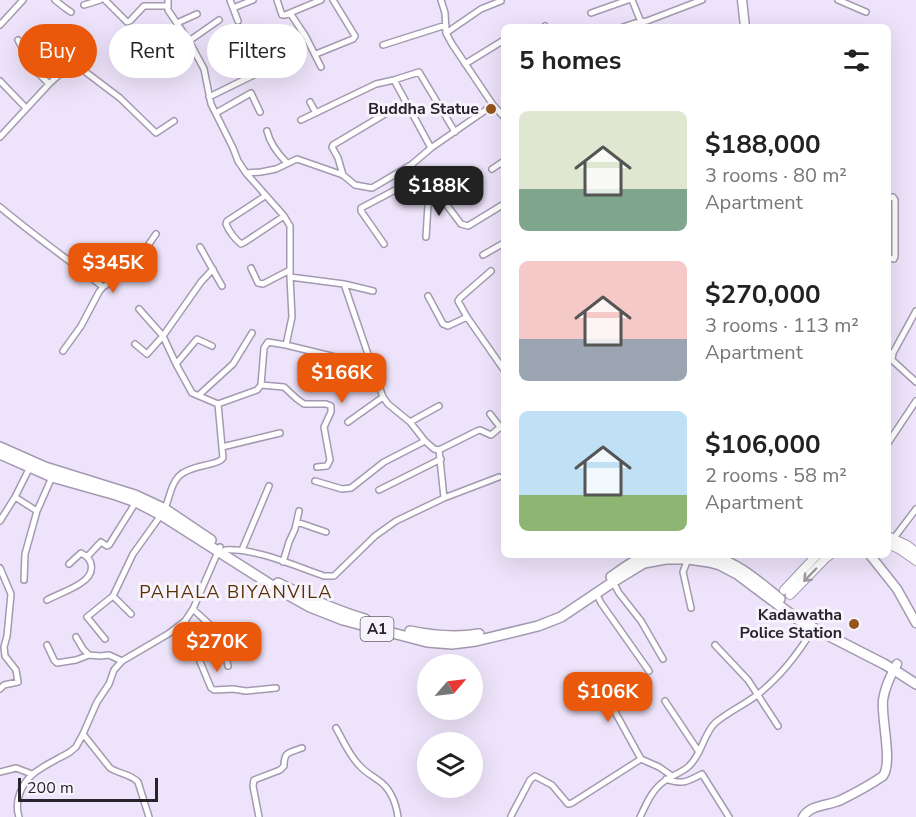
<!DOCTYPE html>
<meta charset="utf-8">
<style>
body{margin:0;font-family:"Nunito Sans",sans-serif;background:#f2f2f2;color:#222;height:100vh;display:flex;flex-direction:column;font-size:22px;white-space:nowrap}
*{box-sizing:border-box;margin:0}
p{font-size:20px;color:#767676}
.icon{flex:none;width:33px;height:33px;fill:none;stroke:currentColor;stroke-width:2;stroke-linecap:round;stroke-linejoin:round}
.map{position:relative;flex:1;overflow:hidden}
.panel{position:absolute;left:501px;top:24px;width:390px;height:534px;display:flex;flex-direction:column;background:#fff;border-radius:9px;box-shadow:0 6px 24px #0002}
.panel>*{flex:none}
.banner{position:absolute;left:18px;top:24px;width:393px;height:54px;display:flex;gap:12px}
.needle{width:39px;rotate:62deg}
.fabs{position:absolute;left:417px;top:654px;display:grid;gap:12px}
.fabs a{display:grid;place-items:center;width:66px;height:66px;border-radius:50%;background:#fff;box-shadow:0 6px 24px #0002;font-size:30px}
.scale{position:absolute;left:18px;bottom:15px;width:140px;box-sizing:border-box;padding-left:6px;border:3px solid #27242c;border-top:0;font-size:16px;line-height:21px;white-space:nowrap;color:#27242c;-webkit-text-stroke:4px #f7f3fc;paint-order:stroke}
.price{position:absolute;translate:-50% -51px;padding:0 14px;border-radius:12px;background:#ea580c;color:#fff;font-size:20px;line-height:39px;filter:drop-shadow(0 2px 3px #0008)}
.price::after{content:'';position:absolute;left:50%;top:36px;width:18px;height:14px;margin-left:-9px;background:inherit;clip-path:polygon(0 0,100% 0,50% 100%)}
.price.active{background:#222;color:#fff}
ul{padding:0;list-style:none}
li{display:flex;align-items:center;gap:18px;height:150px;padding:0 18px}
li span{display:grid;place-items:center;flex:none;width:168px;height:120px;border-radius:9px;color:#555}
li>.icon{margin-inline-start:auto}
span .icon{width:72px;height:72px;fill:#fffc;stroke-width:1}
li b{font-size:26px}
h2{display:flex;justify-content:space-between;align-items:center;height:72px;padding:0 18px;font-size:26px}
.tag{padding:0 21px;border-radius:27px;background:#fff;box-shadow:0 6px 24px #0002;font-size:21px;line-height:54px}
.tag.active{background:#ea580c;color:#fff}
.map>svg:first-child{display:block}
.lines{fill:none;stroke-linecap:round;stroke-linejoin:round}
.minor-casing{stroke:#a39ab0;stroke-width:8}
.secondary-casing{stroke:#a39ab0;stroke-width:10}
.primary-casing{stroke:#a39ab0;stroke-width:11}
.trunk-casing{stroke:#a39ab0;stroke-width:12}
.minor{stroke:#fff;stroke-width:5}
.secondary{stroke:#fff;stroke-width:8}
.primary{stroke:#fff;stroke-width:8}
.trunk{stroke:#fff;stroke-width:9}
.oneway{stroke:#9e9ca0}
.poi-dot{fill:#95561d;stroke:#f7f3fc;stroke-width:2}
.labels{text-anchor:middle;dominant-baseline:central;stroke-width:6;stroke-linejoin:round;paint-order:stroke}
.shield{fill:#f7f3fc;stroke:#65626a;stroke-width:1.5}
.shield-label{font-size:15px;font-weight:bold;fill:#27242c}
.poi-label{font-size:16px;font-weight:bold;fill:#27242c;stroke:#f7f3fc;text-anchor:end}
.neighbourhood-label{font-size:18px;letter-spacing:1.5px;fill:#592f04;stroke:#f7f3fc}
</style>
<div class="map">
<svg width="916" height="817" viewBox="0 0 916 817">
<rect width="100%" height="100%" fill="#ede3fa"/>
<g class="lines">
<g class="minor-casing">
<path id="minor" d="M55,0L65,8L71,12
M105,0L127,22L130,21L144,6H167
M168,0V10L189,41L204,69L211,104L233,148L238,161L246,173L261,172L276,169L297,159L343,175L355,185L372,188L411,165L431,148L493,105L504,117
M230,0L238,21
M277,0L282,15H285L321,0
M441,0L445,13L446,33L452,44L493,105
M632,0L643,27
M838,0L866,12
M84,5L100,0
M233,8L253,0
M290,13L306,37L321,67
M591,13L628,0
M177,23L197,14
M0,25L23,0
M544,27L545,26
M623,27L635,23L647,21L702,0
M446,33L481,9L501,1
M18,40L32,67L49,84
M189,41L219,20
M383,45L446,25
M24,52L44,34
M316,54L353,39L355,36L333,0
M465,64L504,40
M394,80L431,148
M0,81L26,108
M209,97L276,64
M310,102L316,113
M216,113L251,93L260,112
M301,120L376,84L394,80L419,72L455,132
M267,131C270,144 278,154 287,163
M0,137L49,84L71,64H75L120,98L156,133L174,121
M411,165L422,181L436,197L446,204L461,224L468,226L504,204
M492,169L504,161
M343,175L338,158L332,147L333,145L385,114
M265,196L227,221L226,224C229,231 235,239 241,244L245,242L284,216
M436,197L450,189
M888,198L893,197L895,200V256L894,259L888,258
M0,207C33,235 69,260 103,287
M426,237L428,205L434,193
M384,244L361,211V208L399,188
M200,247L222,286
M483,255L504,243
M251,268L258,283L263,284L290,270
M213,269L201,282L163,336L176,364L192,393L218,404
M290,277L344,284L373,291
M428,296L443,324L448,326L467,317L458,301L460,298L491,271
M916,311L893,353L892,360L916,382
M467,317L504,370
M135,344L147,354L163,336L139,309
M286,345L372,366L344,284
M63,351L81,326L99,292L103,287L122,275L142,254L156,234
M176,364L197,339L212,346
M261,385L284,387L297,399L304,404H326L331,406V412L324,427L330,460L327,466L317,467
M199,395L233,364L252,333
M383,397L388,404L410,422L425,441
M490,414L500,427
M348,422L383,397L372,366
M410,422L439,406
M888,443L916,401
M222,447L280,433
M315,481L342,489L351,488L384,462L425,441L434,449L439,450
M379,490L441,459
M15,497L37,511L25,554L24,580
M444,498L499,477
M165,509C175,479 173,472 206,465C213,463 219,463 223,458L218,404L257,390L261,385L264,348L268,342L286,345L292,317L290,277V226L284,216L246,173
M37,511L52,477
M0,521L15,497L31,465
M297,522L326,532
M894,538L916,509
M225,550C256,548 295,566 324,576H334L375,536L396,521L444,498L439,450L477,431L480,430L491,435L504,424
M242,550L269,486
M87,557L100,543L101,542L107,546L109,545L136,502
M688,559L683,572L691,608
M283,562L289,542L295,529L299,511
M0,568L11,594L7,636L4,647L5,656L16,670L18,682L4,685L0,689
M613,582L619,593L641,621L663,659
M596,593L601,603L649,671
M113,596L131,614
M47,600C58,594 71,590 81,583C95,574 95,560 81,553L69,564
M193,609C201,617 215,628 220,637C224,646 226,657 228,666
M185,621L196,652L211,688L214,690L233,689L246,691L276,688
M76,637L83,649L89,655L100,656L109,655L122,661
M105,639L87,617L113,596L133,554L161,515
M47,645L54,660L57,663L76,660L89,655
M715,645L748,680L778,726
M574,697L589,680L593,679L599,683L641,759
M665,701L699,752
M336,728C343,740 349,755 359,765C365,772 371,775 378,780C390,788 396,803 398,817
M83,734L110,768C119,774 131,774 138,782L149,817
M0,772L16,768L32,774
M666,779C682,785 687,782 702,774L729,817
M511,816L530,780L535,776L552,785L568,804L572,803L641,759L659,767L672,776
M19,817C14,802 21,784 33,774C44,765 58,759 70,752L76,747L83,734L97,702L109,684L114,670L122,661L168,634L185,621L193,609L220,547
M259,817L253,786L254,780L280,770L284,766C284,751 289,753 302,748
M640,817C647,803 652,789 666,780C673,775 683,772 689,766C702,754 703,735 715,723C728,712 744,705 757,695C780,677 798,654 813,629"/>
</g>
<g class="secondary-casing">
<path id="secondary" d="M888,536L907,545L916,552
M888,544L899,549L916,561
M784,590L817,555
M790,595L826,558L830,555"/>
</g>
<g class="primary-casing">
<path id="primary" d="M742,0L745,27
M870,555L897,589L916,623
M803,817C811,804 828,806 841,800C855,793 870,785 883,776C893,762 881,719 883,700C885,687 890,676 897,664"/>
</g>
<g class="trunk-casing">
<path id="trunk" d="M0,447L45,467L135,495L165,509L211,540
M0,454L52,477L116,495L136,502L161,515L276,588L310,607L343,620L427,642L452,644L476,641L538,626L561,617L613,582L644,563L666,559H688L709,562L720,565L737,574L800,621L884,664L899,673L916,684
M709,555C737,562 758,581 780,599
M611,577C627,566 634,559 654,555
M278,583C306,597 334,610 365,619
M410,631C434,636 455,638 479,634"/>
</g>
<use href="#minor" class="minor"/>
<use href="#secondary" class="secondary"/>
<use href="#primary" class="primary"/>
<use href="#trunk" class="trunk"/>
</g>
<defs><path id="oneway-shaft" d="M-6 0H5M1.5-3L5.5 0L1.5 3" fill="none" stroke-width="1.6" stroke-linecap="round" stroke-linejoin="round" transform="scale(1.5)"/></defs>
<use class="oneway" href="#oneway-shaft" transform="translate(810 575) rotate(134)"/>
<g class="poi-dot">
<circle cx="491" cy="109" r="6"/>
<circle cx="854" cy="624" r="6"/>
</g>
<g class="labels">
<rect class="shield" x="360.5" y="617" width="33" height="24" rx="4.5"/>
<g class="shield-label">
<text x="377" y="629">A1</text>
</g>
<g class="poi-label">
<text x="479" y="109">Buddha Statue</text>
<text x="842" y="615">Kadawatha<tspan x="842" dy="18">Police Station</tspan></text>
</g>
<g class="neighbourhood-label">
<text x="236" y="592">PAHALA BIYANVILA</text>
</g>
</g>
</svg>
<div class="fabs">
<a><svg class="needle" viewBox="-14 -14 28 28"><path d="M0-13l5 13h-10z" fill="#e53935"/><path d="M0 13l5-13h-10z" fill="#767676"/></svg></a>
<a><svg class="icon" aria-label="layers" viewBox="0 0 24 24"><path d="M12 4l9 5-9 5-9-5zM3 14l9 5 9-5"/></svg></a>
</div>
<div class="scale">200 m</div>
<b class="price active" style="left:439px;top:217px">$188K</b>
<b class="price" style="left:113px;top:294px">$345K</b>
<b class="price" style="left:342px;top:404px">$166K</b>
<b class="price" style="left:217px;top:673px">$270K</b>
<b class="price" style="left:608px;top:723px">$106K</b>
<div class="banner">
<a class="tag active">Buy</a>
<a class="tag">Rent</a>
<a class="tag">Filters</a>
</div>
<section class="panel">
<h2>5 homes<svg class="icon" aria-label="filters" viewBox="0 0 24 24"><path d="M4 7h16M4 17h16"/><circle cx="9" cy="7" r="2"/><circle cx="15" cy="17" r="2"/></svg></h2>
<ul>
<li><span style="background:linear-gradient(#dfe7d0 65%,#7fa58c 0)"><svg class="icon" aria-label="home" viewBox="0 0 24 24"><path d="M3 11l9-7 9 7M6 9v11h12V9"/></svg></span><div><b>$188,000</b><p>3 rooms · 80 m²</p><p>Apartment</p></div></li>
<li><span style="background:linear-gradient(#f6c9c9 65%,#9aa5b1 0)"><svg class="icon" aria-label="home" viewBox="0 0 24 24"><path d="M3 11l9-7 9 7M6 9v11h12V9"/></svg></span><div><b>$270,000</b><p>3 rooms · 113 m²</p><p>Apartment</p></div></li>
<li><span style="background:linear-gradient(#bfe0f5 70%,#8fb573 0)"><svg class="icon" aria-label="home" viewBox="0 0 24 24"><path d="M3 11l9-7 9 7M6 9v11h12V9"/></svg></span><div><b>$106,000</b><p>2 rooms · 58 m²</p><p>Apartment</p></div></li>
</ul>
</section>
</div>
